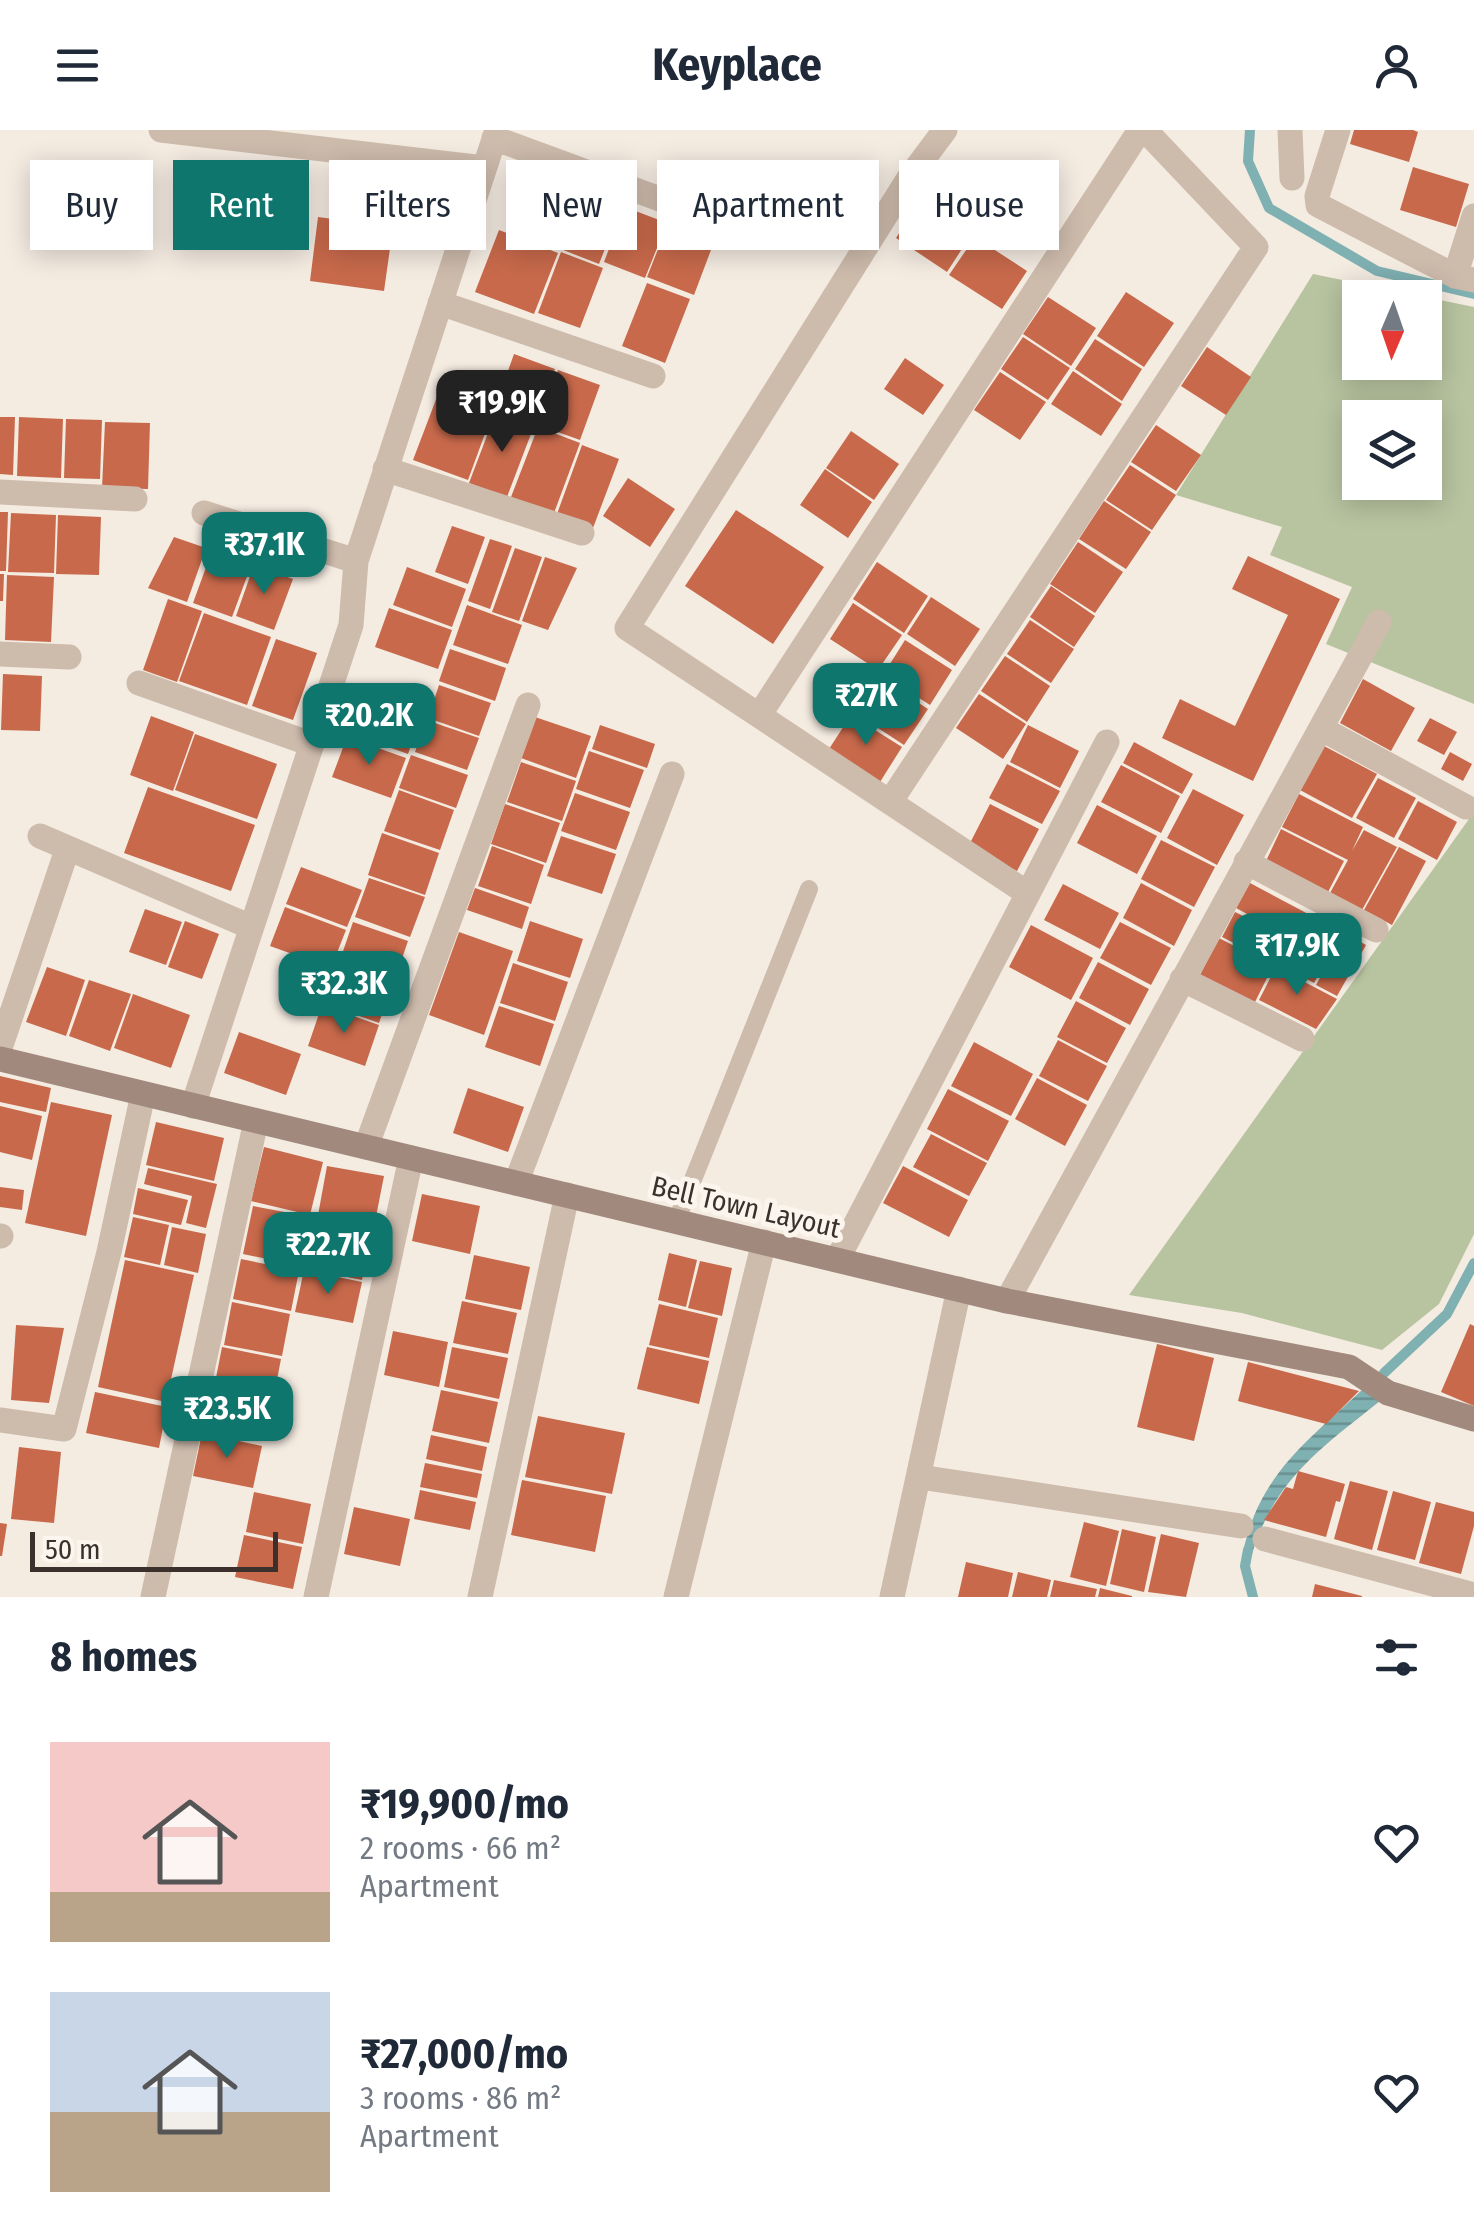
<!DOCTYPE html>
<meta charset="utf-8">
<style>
body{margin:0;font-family:"Fira Sans Condensed",sans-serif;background:#f6f6f7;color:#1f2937;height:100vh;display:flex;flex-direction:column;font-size:38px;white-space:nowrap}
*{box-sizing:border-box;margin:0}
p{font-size:32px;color:#747a83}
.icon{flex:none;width:55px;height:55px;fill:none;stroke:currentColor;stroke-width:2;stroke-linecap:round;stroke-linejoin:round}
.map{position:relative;height:1467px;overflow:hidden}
.panel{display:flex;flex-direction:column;background:#fff;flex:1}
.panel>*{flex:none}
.top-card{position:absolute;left:30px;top:30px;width:1415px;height:90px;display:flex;gap:20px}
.needle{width:65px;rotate:182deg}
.tools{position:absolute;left:1342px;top:150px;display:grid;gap:20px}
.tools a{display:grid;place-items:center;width:100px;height:100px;border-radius:0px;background:#fff;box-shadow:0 5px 25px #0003;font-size:50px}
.scale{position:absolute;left:30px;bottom:25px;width:248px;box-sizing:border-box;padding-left:10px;border:5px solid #3b302b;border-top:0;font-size:28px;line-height:35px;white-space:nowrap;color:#3b302b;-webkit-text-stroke:8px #fbf5ee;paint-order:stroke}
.price{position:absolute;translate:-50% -85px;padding:0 22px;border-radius:20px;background:#0f766e;color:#fff;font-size:32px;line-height:65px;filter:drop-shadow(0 2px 5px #0008)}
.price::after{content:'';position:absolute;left:50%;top:60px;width:30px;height:22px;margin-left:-15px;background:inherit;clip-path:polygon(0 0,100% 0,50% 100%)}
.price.selected{background:#222;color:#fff}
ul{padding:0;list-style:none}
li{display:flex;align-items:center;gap:30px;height:250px;padding:0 50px}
li span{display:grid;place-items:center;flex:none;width:280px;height:200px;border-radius:0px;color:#555}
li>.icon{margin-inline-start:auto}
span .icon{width:120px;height:120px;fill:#fffc;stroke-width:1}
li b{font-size:42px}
h2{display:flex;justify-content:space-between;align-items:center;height:120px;padding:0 50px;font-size:42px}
.chip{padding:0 35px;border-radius:0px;background:#fff;box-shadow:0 5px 25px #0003;font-size:35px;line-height:90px}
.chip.selected{background:#0f766e;color:#fff}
header{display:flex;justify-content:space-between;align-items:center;height:130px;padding:0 50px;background:#fff;font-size:45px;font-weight:700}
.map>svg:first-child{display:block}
.green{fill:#b8c4a0;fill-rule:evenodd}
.water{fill:url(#water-rules)}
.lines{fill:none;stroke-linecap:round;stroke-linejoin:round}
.stream{stroke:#7fb0b2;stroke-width:10}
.building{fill:#c8694b}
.lane{stroke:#cdbbac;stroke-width:18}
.street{stroke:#cdbbac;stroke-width:25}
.secondary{stroke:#a18a7d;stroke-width:25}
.labels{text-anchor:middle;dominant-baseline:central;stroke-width:10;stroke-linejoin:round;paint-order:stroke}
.street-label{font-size:28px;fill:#3b302b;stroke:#fbf5ee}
</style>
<header><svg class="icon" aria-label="menu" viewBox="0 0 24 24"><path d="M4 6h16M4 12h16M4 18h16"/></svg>Keyplace<svg class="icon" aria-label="person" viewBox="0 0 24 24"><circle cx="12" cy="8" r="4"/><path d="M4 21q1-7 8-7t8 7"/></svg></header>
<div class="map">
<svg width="1474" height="1467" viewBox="0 0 1474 1467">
<defs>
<pattern id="water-rules" width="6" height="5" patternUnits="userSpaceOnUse" patternTransform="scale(2.5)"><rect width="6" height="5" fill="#7fb0b2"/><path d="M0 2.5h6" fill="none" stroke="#699091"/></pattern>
</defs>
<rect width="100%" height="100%" fill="#f4ebe1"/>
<path class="green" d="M1313,144L1474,177V574L1326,514L1352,457L1270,425L1282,397L1176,365ZM1360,168H1425V232H1360ZM1360,288H1425V352H1360Z
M1474,682V1104L1439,1174L1382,1220L1242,1183L1129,1165Z"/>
<path class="water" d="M1364,1258L1380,1271C1321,1318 1275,1349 1252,1424L1243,1422C1260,1343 1308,1311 1364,1258Z"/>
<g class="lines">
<path class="stream" d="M1250,0L1248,31L1269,78L1377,141L1474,164
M1384,1243L1447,1184L1474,1133
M1248,1420L1245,1436L1253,1467"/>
</g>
<path class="building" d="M1354,0H1413L1418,2L1409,32L1350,14Z
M1413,37L1469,54L1456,97L1400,80Z
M580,62L621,78L599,134L558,118Z
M922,68L973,102L947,142L896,108Z
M625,77L667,93L645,148L604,132Z
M318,87L393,97L384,161L310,151Z
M668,94L714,112L694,165L647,147Z
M499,100L558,123L534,184L475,162Z
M975,107L1027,141L1002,179L949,145Z
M561,122L603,138L580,198L538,183Z
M647,153L690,169L665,233L622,216Z
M1126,162L1174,193L1144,237L1097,206Z
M1048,167L1096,198L1071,236L1023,204Z
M1023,207L1070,238L1048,270L1001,239Z
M1095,209L1142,239L1122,271L1075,239Z
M1207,217L1251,247L1226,285L1181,256Z
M514,224L555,239L536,292L495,277Z
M905,228L944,255L923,285L884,259Z
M558,240L600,255L580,310L538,295Z
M1073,241L1122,274L1101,306L1051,274Z
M1000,242L1046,272L1020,310L974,280Z
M440,259L494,279L468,350L413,330Z
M496,282L534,296L507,367L469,353Z
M0,287H15L13,345L0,344Z
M19,287L63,289L61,348L17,346Z
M66,289L102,290L100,349L64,348Z
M105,292L150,293L148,359L102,358Z
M1156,295L1201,325L1176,361L1131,332Z
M538,297L580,313L554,383L511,367Z
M851,301L899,334L874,370L826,338Z
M582,315L619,329L593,398L557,384Z
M1130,335L1176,365L1152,400L1106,370Z
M825,339L872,372L848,408L800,375Z
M628,348L675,379L650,417L603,386Z
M1104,371L1151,402L1126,439L1079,409Z
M736,380L824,437L773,514L685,456Z
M0,382H8L6,441H0Z
M11,383L56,385L54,443L8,442Z
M58,385L101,387L99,445L56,444Z
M452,396L485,407L468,454L435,442Z
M174,407L206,418L187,472L148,458Z
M490,409L512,416L490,479L468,471Z
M1078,412L1123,442L1095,483L1050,454Z
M213,418L252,433L232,487L193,473Z
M515,418L542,427L519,491L492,482Z
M1248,426L1340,469L1253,651L1162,608L1180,569L1235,596L1288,485L1232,459Z
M545,427L577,438L548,500L522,491Z
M877,432L928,466L904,503L853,469Z
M254,435L293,449L274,500L236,486Z
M407,437L466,459L452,497L393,475Z
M0,444H4L3,471H0Z
M7,445L54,447L51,512L5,510Z
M1051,456L1095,486L1074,517L1030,487Z
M931,467L980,499L955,536L907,504Z
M168,469L202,481L177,552L143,540Z
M853,473L902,505L878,540L830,509Z
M467,475L522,495L508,534L453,515Z
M389,478L452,500L438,539L375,517Z
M204,483L271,507L247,575L179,551Z
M1030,490L1074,519L1051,553L1007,524Z
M276,509L317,523L293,590L252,576Z
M905,510L952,540L930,575L883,545Z
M450,519L506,538L495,571L439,551Z
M1005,526L1050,556L1027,592L981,561Z
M3,544L42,546L40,601L1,600Z
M879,547L928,579L904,615L855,583Z
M1363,549L1415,578L1391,621L1340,593Z
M439,555L491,573L479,606L428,588Z
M359,561L422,584L408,624L344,601Z
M979,564L1026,594L1003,629L956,598Z
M851,585L902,617L880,652L829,619Z
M151,586L194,602L173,661L130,645Z
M535,587L591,606L576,648L521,628Z
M1430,588L1457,602L1444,625L1417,611Z
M426,590L479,608L467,640L415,622Z
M600,595L655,614L647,638L592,619Z
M1028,595L1079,621L1060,658L1010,632Z
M195,604L277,634L257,689L175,660Z
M347,607L406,628L391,668L332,647Z
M1134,612L1193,644L1182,664L1123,633Z
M1324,616L1377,644L1352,688L1300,660Z
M589,621L644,640L630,678L576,659Z
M1450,622L1472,634L1463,651L1441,639Z
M411,625L468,645L456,678L399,658Z
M521,632L576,651L562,691L507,672Z
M1007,634L1060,661L1042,694L989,668Z
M1121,635L1180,666L1161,703L1101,672Z
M1378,648L1416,668L1394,708L1356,688Z
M148,657L255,695L231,761L124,723Z
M1193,659L1244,685L1217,735L1167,708Z
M399,660L454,680L440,720L384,701Z
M575,663L630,682L616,720L561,701Z
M1299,664L1363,697L1352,721L1364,700L1397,717L1362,780L1330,763L1348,730L1282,697Z
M1418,671L1457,692L1437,730L1398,709Z
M505,674L560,693L546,733L491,714Z
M990,674L1039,699L1017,741L968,717Z
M1097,675L1157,706L1137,744L1077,713Z
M1281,699L1344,731L1328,762L1266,731Z
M382,703L439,723L425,765L368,745Z
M561,706L616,724L602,764L547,746Z
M1161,710L1215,737L1194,777L1141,749Z
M492,716L544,735L531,774L478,756Z
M1399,717L1426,731L1392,795L1364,780Z
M301,737L362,760L347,797L286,774Z
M369,748L425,767L410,807L355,787Z
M1141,753L1192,780L1174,816L1123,788Z
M1250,753L1312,786L1299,812L1236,778Z
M1063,754L1119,783L1100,819L1044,790Z
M475,758L529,777L522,799L467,780Z
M285,777L346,800L331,838L270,816Z
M145,779L182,792L166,835L129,822Z
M1235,782L1298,813L1285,839L1222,807Z
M1316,788L1343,803L1314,853L1287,838Z
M185,791L219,804L202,849L168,837Z
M530,791L583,809L570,848L517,831Z
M353,792L408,811L395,849L340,830Z
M1120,792L1171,818L1151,855L1100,828Z
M1031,795L1093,828L1071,870L1009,837Z
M459,802L513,821L484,905L429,885Z
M1345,803L1366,815L1337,866L1316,855Z
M1219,808L1273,836L1255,872L1200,845Z
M1098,832L1149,859L1130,895L1079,868Z
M338,833L393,852L379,893L323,873Z
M513,833L568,852L555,891L500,873Z
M47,837L85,850L66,906L26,892Z
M1276,837L1337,869L1316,899L1259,870Z
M89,850L131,864L110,921L69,906Z
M133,864L190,885L171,938L114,918Z
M1076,871L1126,898L1107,933L1057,907Z
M322,875L379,895L365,936L308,916Z
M499,876L554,894L540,936L485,917Z
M239,902L301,924L286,965L224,943Z
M1058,910L1107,936L1088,971L1039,946Z
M974,912L1033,944L1011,986L951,956Z
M0,946L51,958L46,982L0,972Z
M1037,948L1087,975L1065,1016L1015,989Z
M468,958L524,977L508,1022L453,1003Z
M948,959L1009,991L988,1031L927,999Z
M51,972L112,985L86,1106L25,1093Z
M0,976L42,986L32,1030L0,1022Z
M156,992L224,1008L214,1051L146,1035Z
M931,1004L987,1033L969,1066L913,1037Z
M264,1017L323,1032L310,1085L251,1071Z
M327,1036L384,1046L372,1107L316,1096Z
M903,1036L968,1070L949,1107L883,1073Z
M148,1038L217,1054L206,1098L186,1093L192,1066L144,1054Z
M0,1057L24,1060L22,1080L0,1077Z
M138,1058L188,1070L181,1095L133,1084Z
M422,1064L480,1076L470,1124L412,1111Z
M253,1076L311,1087L301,1136L243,1124Z
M133,1087L169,1095L160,1135L124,1127Z
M172,1097L206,1104L198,1143L164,1135Z
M315,1099L370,1110L362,1150L307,1139Z
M669,1123L697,1130L686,1177L658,1170Z
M474,1125L530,1137L521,1180L465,1169Z
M241,1129L299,1141L291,1181L233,1169Z
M125,1130L194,1145L166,1272L98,1257Z
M700,1131L732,1138L722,1186L688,1178Z
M304,1140L362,1152L353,1193L295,1182Z
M462,1171L517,1183L508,1224L453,1213Z
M232,1172L290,1184L282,1226L224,1215Z
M659,1174L718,1188L709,1228L649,1215Z
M1470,1194L1474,1196V1276L1441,1262Z
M16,1195L64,1198L49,1273L11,1270Z
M393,1201L448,1212L439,1257L384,1245Z
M1157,1214L1214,1228L1194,1311L1137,1297Z
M222,1217L281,1229L273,1270L214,1258Z
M452,1217L508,1228L499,1269L444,1257Z
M647,1217L709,1231L699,1274L637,1259Z
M1248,1232L1359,1261L1326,1294L1238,1271Z
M441,1260L498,1272L489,1313L432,1301Z
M95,1262L167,1277L159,1318L86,1303Z
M538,1286L625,1303L612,1364L525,1347Z
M202,1303L262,1316L253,1358L193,1346Z
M431,1305L487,1317L482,1341L426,1329Z
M19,1317L61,1322L54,1393L11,1389Z
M425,1333L482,1344L477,1368L420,1357Z
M1298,1341L1345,1354L1340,1372L1336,1371L1326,1407L1264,1390L1286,1357L1293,1359Z
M522,1350L606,1366L595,1422L511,1405Z
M1350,1351L1388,1361L1372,1420L1334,1409Z
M420,1360L476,1372L470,1400L414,1389Z
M1393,1361L1431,1372L1415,1430L1377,1420Z
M254,1362L311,1374L303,1414L246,1402Z
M1436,1372L1474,1382V1396L1461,1444L1419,1433Z
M354,1377L410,1389L400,1436L344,1424Z
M1084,1392L1119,1401L1106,1456L1070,1447Z
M0,1393L7,1394L2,1426H0Z
M1122,1399L1156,1407L1144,1462L1110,1454Z
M1161,1404L1199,1413L1186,1467L1148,1462Z
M244,1405L302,1417L293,1459L235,1447Z
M966,1432L1013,1443L1008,1467H958Z
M1018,1442L1051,1450L1047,1467H1012Z
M1054,1450L1097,1459L1095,1467H1050Z
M1315,1454L1362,1466V1467H1312Z
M1100,1458L1132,1466V1467H1098Z"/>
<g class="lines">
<path class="lane" d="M676,1092L809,759"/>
<path class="street" d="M161,0L484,38
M945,0L909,48L627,498L1027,763
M1290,0L1292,48
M1338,0L1317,66L1318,75L1455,146L1474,150
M494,8L687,79
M1455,146L1474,86
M440,173L653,246
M385,339L582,403
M0,362L135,369
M204,383L356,431
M0,524L69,527
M139,553L311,614
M760,584L1140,0
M1322,599L1466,677
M890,672L1256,117L1145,0
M40,706L251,797
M1246,732L1376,800
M1182,849L1302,909
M0,918L67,720
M193,976L351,495L356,431L497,0
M366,1017L528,575
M516,1053L672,644
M0,1106H1
M837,1130L1107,612
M1007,1171L1379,492
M0,1290L64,1299L109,1122L143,964
M920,1347L1241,1396
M1265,1409L1474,1465
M153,1467L256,991
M316,1467L411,1028
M480,1467L567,1065
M676,1467L764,1112
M892,1467L959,1159"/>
<path class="secondary" d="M0,929L1007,1171L1349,1237L1388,1263L1474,1289"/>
</g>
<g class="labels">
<g class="street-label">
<text transform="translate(746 1077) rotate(13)">Bell Town Layout</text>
</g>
</g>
</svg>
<div class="tools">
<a><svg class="needle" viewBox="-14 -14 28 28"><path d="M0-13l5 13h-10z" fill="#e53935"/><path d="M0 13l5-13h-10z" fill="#747a83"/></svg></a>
<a><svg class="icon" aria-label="layers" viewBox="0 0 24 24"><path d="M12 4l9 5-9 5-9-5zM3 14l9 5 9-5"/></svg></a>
</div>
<div class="scale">50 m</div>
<b class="price selected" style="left:502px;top:325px">₹19.9K</b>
<b class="price" style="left:264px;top:467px">₹37.1K</b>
<b class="price" style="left:866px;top:618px">₹27K</b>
<b class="price" style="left:369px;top:638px">₹20.2K</b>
<b class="price" style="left:1297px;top:868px">₹17.9K</b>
<b class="price" style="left:344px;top:906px">₹32.3K</b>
<b class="price" style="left:328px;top:1167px">₹22.7K</b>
<b class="price" style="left:227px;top:1331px">₹23.5K</b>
<div class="top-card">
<a class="chip">Buy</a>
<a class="chip selected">Rent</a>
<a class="chip">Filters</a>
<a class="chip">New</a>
<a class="chip">Apartment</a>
<a class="chip">House</a>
</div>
</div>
<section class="panel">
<h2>8 homes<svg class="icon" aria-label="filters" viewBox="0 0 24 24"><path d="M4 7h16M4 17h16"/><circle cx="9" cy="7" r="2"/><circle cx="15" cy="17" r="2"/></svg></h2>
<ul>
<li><span style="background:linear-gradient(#f6c9c9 75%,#b9a48a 0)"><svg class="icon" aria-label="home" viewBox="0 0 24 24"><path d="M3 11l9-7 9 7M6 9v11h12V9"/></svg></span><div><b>₹19,900/mo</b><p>2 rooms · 66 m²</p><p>Apartment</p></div><svg class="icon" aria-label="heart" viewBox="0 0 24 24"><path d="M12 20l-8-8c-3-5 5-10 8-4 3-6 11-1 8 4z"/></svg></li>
<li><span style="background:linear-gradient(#c9d6e8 60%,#b9a48a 0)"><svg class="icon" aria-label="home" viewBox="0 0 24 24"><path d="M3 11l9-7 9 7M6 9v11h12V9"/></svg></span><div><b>₹27,000/mo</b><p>3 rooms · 86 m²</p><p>Apartment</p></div><svg class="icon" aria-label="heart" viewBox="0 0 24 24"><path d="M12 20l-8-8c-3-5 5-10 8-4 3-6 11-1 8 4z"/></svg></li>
</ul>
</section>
